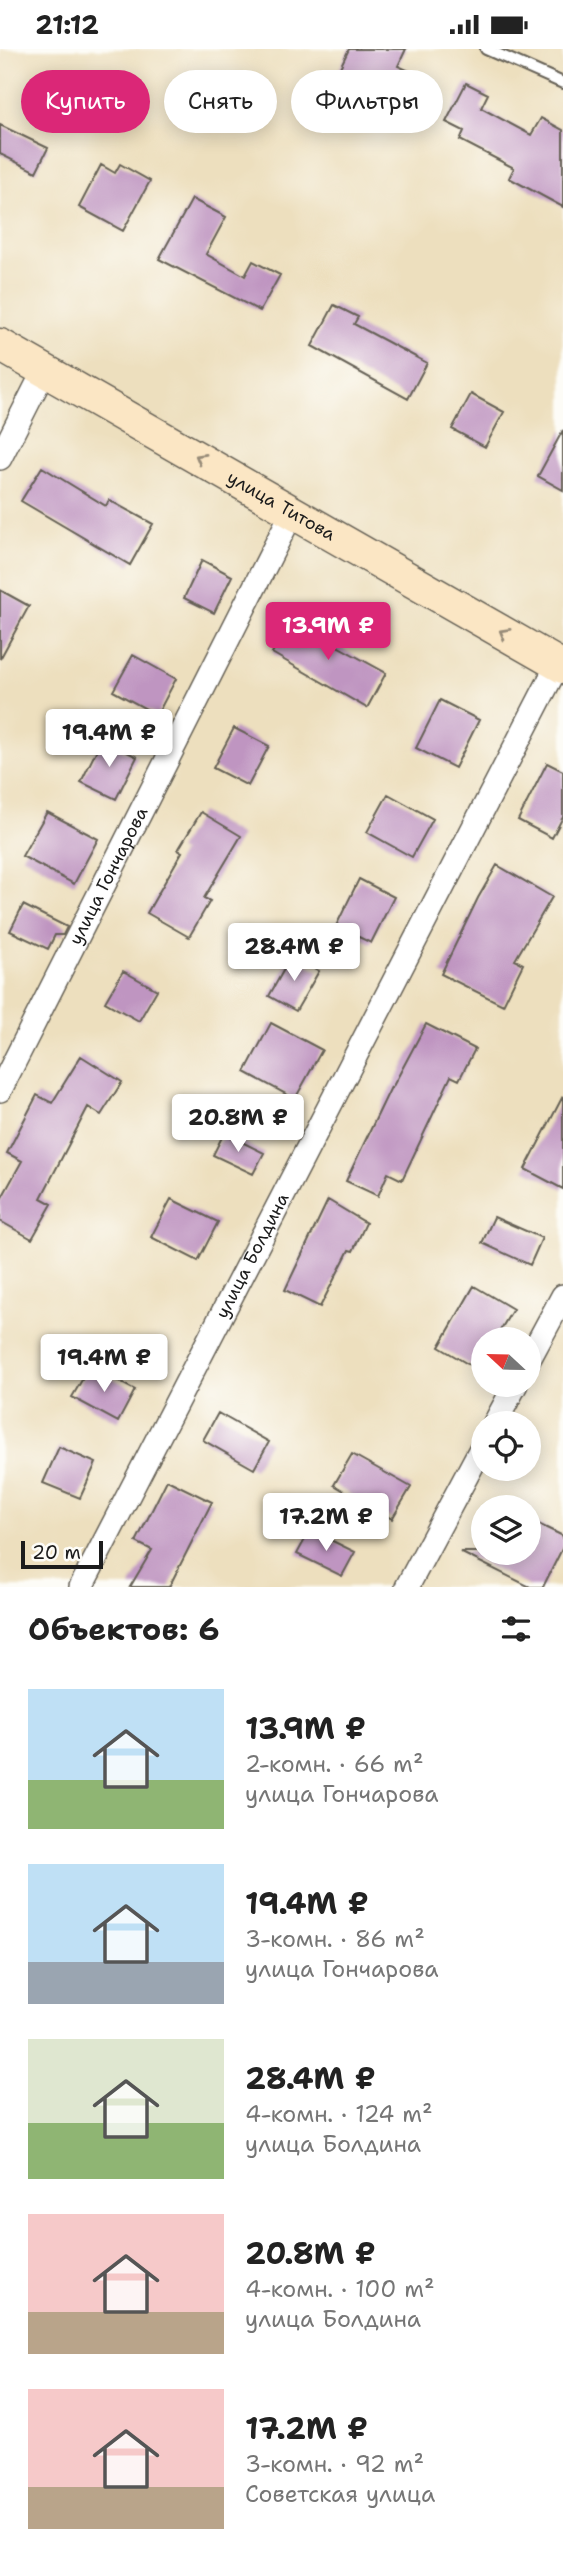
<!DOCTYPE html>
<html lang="ru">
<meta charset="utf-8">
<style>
body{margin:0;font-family:"Shantell Sans",sans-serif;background:#f2f2f2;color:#222;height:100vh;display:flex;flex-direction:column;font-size:26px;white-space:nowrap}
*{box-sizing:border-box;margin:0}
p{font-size:23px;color:#767676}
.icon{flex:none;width:38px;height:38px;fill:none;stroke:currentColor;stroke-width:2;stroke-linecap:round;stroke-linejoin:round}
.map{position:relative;height:1538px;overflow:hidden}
.drawer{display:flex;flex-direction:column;background:#fff;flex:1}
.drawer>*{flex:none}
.hud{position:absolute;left:21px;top:21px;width:522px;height:63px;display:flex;gap:14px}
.needle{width:46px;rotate:292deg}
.controls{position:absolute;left:471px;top:1278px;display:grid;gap:14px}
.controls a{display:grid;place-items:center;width:70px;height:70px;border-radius:50%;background:#fff;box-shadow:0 4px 18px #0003;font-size:35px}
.scale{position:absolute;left:21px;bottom:18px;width:82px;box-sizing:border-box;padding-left:7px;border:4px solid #1c1c1c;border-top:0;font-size:19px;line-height:24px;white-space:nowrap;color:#1c1c1c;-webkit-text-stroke:5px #fdfcf7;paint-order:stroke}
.price{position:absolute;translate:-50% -60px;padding:0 16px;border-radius:7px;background:#fff;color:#222;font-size:23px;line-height:46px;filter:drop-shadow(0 2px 4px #0008)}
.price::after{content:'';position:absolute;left:50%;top:42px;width:21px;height:16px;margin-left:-10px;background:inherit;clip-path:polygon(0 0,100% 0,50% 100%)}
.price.current{background:#db2777;color:#fff}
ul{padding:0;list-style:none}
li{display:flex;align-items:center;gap:21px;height:175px;padding:0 28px}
li span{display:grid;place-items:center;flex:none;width:196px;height:140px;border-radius:0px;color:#555}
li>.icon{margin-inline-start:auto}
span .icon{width:84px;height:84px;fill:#fffc;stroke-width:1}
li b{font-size:30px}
h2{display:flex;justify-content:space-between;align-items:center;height:84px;padding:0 28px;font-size:30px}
.chip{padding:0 24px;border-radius:32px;background:#fff;box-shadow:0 4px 18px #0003;font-size:24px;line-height:63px}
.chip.current{background:#db2777;color:#fff}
.status{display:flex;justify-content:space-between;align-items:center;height:49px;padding:0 35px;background:#fff;direction:ltr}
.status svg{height:19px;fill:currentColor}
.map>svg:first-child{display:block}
.building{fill:#bf95c1}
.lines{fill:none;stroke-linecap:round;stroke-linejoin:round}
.lane-casing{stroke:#656055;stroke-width:14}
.street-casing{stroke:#656055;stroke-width:26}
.secondary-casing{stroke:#656055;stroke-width:35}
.lane{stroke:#fff;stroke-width:10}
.street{stroke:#fff;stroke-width:23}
.secondary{stroke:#fbe6c4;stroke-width:32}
.oneway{stroke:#978b78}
.labels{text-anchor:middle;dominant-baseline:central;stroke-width:5;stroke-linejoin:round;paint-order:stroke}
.street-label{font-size:18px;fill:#1c1c1c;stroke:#fdfcf7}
</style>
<div class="status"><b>21:12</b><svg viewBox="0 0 49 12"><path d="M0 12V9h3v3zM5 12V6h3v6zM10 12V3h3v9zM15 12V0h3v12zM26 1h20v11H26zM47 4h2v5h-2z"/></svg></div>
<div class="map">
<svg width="563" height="1538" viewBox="0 0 563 1538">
<rect width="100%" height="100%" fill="#fdfcf7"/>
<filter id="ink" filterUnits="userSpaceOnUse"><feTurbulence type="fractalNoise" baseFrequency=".0143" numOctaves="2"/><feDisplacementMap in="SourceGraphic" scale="14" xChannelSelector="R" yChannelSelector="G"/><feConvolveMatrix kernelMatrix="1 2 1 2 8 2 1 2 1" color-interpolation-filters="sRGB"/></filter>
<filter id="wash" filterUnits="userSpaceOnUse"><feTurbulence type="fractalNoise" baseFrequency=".00686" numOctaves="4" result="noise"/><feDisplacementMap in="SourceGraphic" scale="28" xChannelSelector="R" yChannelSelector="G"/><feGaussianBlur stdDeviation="1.57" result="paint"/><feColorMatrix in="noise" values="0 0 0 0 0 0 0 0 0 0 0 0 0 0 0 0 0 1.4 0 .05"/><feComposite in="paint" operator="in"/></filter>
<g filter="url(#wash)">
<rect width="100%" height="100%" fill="#eddfbe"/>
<g id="blocks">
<path class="building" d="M349,0H406L398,17L423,28L397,80L327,45Z
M466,34L488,45L481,59L531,86L541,69L563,81V158L509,129L514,119L460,91L464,82L446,73Z
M0,76L48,99L36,123L0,105Z
M120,115L150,132L123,182L79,158L101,116L115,124Z
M192,150L226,168L206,205L245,227L253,212L280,226L260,262L159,210Z
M334,256L358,268L354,275L427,314L408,350L312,297Z
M471,345L504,363L485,398L452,380Z
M563,381V441L538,427Z
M42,418L106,457L109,451L153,475L130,516L21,452Z
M202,511L232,527L214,564L184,549Z
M0,541L29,557L0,610Z
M295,566L333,589L330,593L386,624L367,659L272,604Z
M133,606L176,630L157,666L113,642Z
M440,651L479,671L455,719L416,699Z
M234,679L269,697L248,737L213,719Z
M102,690L137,708L116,750L81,733Z
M547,714L563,722V768L552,789L518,771Z
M388,745L433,770L412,808L367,783Z
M47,763L98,790L74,835L22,807Z
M201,763L241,787L204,849L210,852L189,888L147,864L182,803L178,801Z
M497,816L552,848L515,911L523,915L503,956L441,925L478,849Z
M359,830L394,848L371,894L336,877Z
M23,856L67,878L63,886H55L48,900L10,882Z
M292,906L319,922L296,962L269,947Z
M123,922L157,941L139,972L105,953Z
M271,974L322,1001L295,1050L245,1023Z
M426,975L475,1000L459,1031L451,1027L402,1131L388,1124L378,1147L346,1132L391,1038L392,1039Z
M81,1007L122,1033L101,1066L88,1058L41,1149L52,1155L32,1190L0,1172V1152L22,1112L7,1104L37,1046L52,1054Z
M563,1047V1140L525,1120Z
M224,1084L264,1104L253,1125L213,1106Z
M171,1150L218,1173L198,1212L151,1188Z
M328,1151L366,1174L353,1202L349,1201L320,1258L285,1241Z
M494,1168L542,1189L530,1216L482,1194Z
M474,1237L513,1260L495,1290H483V1324L439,1298Z
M90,1317L135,1341L118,1373L72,1348Z
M218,1364L269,1393L254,1420L203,1391Z
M59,1398L96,1414L80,1449L43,1434Z
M352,1405L411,1438L392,1470L334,1436Z
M167,1431L212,1453L169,1538H130L152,1501L136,1493Z
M528,1470L563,1487V1498L543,1538H530L460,1503H528Z
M310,1481L355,1503L342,1527L297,1505Z"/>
</g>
</g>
<g filter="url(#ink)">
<use href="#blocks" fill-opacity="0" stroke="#656055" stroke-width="2"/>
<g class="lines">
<g class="lane-casing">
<path id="lane" d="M486,0L563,34"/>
</g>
<g class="street-casing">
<g id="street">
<path d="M0,409L45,320"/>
<path id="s1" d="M0,1041L293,462"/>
<path d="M528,1312L563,1247"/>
<path d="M495,1374L516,1335"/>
<path id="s2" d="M81,1538L558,615"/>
<path d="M407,1538L483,1396"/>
</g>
</g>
<g class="secondary-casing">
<g id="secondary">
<path id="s3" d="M0,296L563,618"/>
</g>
</g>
<use href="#lane" class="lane"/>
<use href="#street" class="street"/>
<use href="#secondary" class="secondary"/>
</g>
<defs><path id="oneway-chevron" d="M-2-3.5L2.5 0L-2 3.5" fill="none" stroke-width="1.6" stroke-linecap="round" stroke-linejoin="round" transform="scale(1.75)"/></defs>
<g class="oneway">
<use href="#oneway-chevron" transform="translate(200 409) rotate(-150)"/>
<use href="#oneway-chevron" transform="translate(504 584) rotate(-150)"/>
</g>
</g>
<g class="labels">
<g class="street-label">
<text stroke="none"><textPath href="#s3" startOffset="324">улица Титова</textPath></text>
<text stroke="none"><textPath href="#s1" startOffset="240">улица Гончарова</textPath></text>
<text stroke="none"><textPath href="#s2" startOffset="373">улица Болдина</textPath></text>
</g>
</g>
</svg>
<div class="controls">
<a><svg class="needle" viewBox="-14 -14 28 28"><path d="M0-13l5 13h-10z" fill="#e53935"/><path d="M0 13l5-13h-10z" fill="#767676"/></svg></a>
<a><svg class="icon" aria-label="locate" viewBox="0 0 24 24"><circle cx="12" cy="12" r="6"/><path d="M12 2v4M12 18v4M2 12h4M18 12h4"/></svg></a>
<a><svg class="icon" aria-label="layers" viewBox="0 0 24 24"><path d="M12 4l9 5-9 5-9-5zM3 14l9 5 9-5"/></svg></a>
</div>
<div class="scale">20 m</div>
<b class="price current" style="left:328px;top:613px">13.9M ₽</b>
<b class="price" style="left:109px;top:720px">19.4M ₽</b>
<b class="price" style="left:294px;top:934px">28.4M ₽</b>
<b class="price" style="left:238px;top:1105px">20.8M ₽</b>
<b class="price" style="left:104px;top:1345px">19.4M ₽</b>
<b class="price" style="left:326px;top:1504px">17.2M ₽</b>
<div class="hud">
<a class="chip current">Купить</a>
<a class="chip">Снять</a>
<a class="chip">Фильтры</a>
</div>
</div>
<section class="drawer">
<h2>Объектов: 6<svg class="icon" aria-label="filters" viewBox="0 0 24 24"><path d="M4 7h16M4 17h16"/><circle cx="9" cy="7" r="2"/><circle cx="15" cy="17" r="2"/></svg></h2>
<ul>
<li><span style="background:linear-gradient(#bfe0f5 65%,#8fb573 0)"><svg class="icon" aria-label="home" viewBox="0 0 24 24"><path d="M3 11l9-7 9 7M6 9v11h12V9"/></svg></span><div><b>13.9M ₽</b><p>2-комн. · 66 m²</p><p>улица Гончарова</p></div></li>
<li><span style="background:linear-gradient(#bfe0f5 70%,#9aa5b1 0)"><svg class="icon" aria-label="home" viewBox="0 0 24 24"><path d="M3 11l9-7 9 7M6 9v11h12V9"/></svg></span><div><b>19.4M ₽</b><p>3-комн. · 86 m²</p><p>улица Гончарова</p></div></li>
<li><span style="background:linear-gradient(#dfe7d0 60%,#8fb573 0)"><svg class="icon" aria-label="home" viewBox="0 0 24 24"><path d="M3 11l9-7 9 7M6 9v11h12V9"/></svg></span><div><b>28.4M ₽</b><p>4-комн. · 124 m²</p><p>улица Болдина</p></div></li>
<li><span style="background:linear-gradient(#f6c9c9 70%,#b9a48a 0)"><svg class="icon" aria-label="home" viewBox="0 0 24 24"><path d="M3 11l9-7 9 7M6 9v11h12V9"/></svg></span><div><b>20.8M ₽</b><p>4-комн. · 100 m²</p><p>улица Болдина</p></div></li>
<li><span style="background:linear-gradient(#f6c9c9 70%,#b9a48a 0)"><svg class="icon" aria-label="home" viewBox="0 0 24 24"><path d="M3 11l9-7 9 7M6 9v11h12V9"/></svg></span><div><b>17.2M ₽</b><p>3-комн. · 92 m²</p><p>Советская улица</p></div></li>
</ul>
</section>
